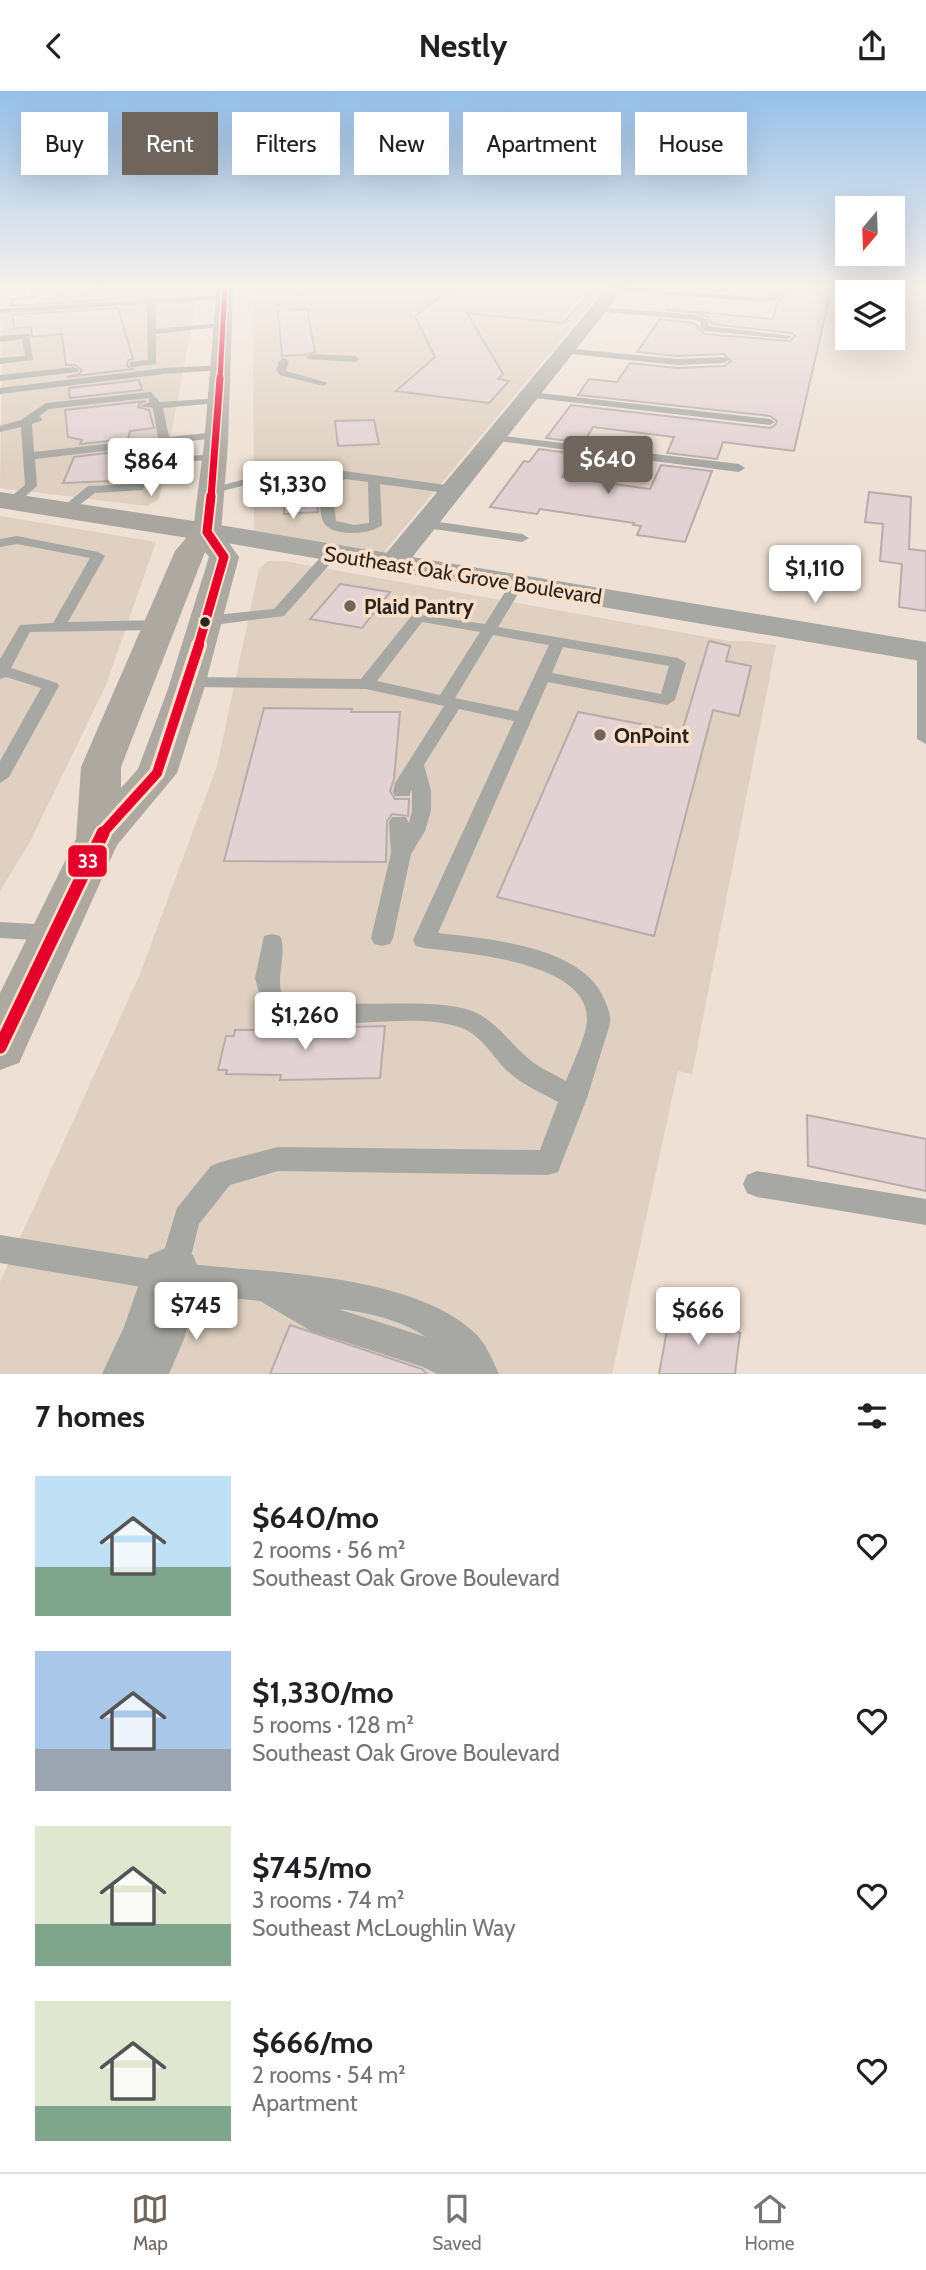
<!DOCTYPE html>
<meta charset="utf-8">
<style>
body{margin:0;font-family:Cabin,sans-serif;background:#f6f6f6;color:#202124;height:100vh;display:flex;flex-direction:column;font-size:26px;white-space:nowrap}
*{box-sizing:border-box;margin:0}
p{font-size:23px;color:#757577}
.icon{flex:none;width:38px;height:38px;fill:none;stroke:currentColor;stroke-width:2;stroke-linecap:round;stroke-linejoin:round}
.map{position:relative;height:1283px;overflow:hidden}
.side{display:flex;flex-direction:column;background:#fff;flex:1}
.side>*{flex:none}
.hud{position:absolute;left:21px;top:21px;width:886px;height:63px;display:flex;gap:14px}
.needle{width:46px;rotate:199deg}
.tools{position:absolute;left:835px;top:105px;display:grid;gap:14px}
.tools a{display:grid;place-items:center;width:70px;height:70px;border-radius:0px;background:#fff;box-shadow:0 7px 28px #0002;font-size:35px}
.price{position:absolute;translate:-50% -60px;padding:0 16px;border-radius:7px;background:#fff;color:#222;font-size:23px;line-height:46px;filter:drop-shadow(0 2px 4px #0008)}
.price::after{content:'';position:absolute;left:50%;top:42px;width:21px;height:16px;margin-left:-10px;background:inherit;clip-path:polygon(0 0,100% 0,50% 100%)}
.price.on{background:#70655c;color:#fff}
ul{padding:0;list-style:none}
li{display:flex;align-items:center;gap:21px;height:175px;padding:0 35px}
li span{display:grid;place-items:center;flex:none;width:196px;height:140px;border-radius:0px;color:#555}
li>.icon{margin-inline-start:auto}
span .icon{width:84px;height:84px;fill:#fffc;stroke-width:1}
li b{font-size:30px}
h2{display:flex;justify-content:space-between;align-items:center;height:84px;padding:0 35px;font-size:30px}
.chip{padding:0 24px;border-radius:0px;background:#fff;box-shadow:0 7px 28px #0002;font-size:24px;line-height:63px}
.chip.on{background:#70655c;color:#fff}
header{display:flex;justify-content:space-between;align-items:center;height:91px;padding:0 35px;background:#fff;font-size:32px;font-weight:800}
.dock{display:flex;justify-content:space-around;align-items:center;height:98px;border-top:2px solid #e0e0e0;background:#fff;font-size:19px;color:#757577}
.dock a{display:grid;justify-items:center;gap:4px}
.dock .on{color:#70655c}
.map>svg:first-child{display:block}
.commercial{fill:#dfd0c1}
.building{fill:#e3d2d4;stroke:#b7acaa;stroke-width:2}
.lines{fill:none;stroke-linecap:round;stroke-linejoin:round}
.service{fill:#a7a7a3;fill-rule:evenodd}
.minor{fill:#a7a7a3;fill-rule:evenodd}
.tertiary{fill:#a7a7a3;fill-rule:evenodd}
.secondary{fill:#a8a69f;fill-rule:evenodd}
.primary{fill:#ada9a1;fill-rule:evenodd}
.bus-1-far4-casing{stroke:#f8dfca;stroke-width:8}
.bus-1-far3-casing{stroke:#f8dfca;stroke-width:10}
.bus-1-far2-casing{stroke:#f8dfca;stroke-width:13}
.bus-1-far1-casing{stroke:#f8dfca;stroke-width:16}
.bus-1-casing{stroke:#f8dfca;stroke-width:18}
.bus-1-far4{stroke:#e4002b;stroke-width:5}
.bus-1-far3{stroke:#e4002b;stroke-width:7}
.bus-1-far2{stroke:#e4002b;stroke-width:9}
.bus-1-far1{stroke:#e4002b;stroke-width:10}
.bus-1{stroke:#e4002b;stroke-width:13}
.poi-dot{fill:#70655c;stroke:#f8dfca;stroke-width:2.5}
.bus-dot{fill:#2c231b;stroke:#f8dfca;stroke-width:2.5}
.labels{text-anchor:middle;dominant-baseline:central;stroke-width:7;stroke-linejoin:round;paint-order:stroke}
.street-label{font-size:21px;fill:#2c231b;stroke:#f8dfca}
.poi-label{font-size:21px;font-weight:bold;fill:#2c231b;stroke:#f8dfca;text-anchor:start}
.line-badge{stroke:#f8dfca;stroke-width:2.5}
.badge-label{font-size:19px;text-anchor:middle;font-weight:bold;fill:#fff}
</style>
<header><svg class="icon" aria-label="back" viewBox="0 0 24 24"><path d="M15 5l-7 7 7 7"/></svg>Nestly<svg class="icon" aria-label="share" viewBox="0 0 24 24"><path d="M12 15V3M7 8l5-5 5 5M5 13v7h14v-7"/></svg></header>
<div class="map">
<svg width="926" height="1283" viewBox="0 0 926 1283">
<rect width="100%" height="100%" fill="#eee0d4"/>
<path class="commercial" d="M75,195H197L196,212L159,408L147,415L0,397L3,217L76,211Z
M253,195H606L384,461L254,440Z
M0,425L156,451L106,594L31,749L0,800Z
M268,470H284L729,550H746L776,554L692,983L678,980L612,1283H0V1191L140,883L217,675L259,478Z"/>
<path class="building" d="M60,195L63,207L100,204L104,207L115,206L116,208L12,215V208L33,206L31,198Z
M454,195H596L563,232L467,222L503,283L498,288L509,290L489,312L396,300L435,266L415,225Z
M785,195H832L794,360L723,351L717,368L667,362L674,346L593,336L583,352L546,347L571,314L770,337L776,333L777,330L770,325L578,304L589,288L617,291L630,272L677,277L724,275L731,270L724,263L677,265L637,261L660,228L694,232L705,243L790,250L795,245L792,242L711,233L708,226L697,222L666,219V218L772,228L779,209L791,199Z
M118,217L133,268L128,269L127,275L132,278L67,286L79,283L82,279L75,274H66L62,243L32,246L31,236L14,237L13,224Z
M307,218L315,261L304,264L282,265L278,220Z
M139,289L142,299L70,307L69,297Z
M146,310L139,313L138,316L149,319L154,337L130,340L128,348L80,353L82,349L68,346L65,319Z
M374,329L379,353L338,355L335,330Z
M539,358L576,363L562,386L650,398L661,374L712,380L685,451L637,444L641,435L633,434L634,432L540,418L537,423L490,416L524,370L529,371Z
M123,360L112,390L63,392L74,366Z
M316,387L318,421L284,423L285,389Z
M869,401L911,406L909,458L926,460V520L899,516L902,473L880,470L883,433L865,431Z
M340,493L390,501L362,537L310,528Z
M709,550L730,555L726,570L751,575L739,625L713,619L654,845L497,806L578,621L682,641Z
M264,617L352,618L351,621H400L394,688L390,700L395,708H409L408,725L392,723L387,730L386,771L224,770Z
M263,932H306L319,934V937L385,935L380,987L280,989L281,984L226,983L227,979H218L226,945H234L235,939H261Z
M807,1024L926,1048V1100L808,1075Z
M671,1217L740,1242L735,1283H659Z
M290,1234L422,1278L427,1283H270Z"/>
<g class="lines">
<path class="service" d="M96,195H104L107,200L130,199L134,201L104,204Z
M310,195H319L307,204H301V200Z
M616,195L761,207L769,206L781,197L788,199L774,210L761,211L617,199L613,197Z
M224,204L227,208L155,213L156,238L222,232L226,235L156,243V273L133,276L130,275V271L148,269L147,213L0,222V218Z
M600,216L696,224L707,228L709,235L792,245L788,248L705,240L701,237L700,231L695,229L597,220Z
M29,243L33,269L0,273V267L25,265L22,248L0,251V245Z
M565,257L677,268L724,266L729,269L724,272L677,274L562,262L560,260Z
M311,263L355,265L360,268L355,271L308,268L306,266Z
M284,267L289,270L286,280L328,292L323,295L280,284L276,279L279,270Z
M223,274V278L220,279L164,283L0,303V297L164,277Z
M74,276L79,279L77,281L0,290V284Z
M151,301L160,311L222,307V311L218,312L163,317L169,346L216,341L221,344L216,347L35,368L37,395L17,413H9V407L25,394L21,336L0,341V335L21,329L46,312ZM148,307L150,311L140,315L153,317L158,347L34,361L32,333L41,330L42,328L39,325L49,318Z
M530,301L770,328L775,331L770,334L526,306L525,304Z
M495,344L739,373L745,377L739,381L491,349L489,347Z
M214,363L218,364V368L151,374L143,399L95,402L70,421H62L60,418L88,395L134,393L142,369Z
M308,375L453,395L459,399L453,403L380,393L382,434C371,444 333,446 324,432C318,422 321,403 320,392L330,386C289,380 251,393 211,403L205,399L285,377ZM345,388L368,391L369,432L354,434L336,430L332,394Z
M425,429L522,443L529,447L522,451L420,436V430Z
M17,445L98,461L105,465L68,531L160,529L168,534L160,539L30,541L11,577L57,592L59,595L9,686L0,692V670L41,597L6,586L0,588V568L20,534L53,532L90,467L17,453L0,456V448Z
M332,458L337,459V465L284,525L206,535L198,530L206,525L274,518L327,459Z
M517,489L524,493L498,536L678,567L686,572L675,609L667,614L548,591L438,842C489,848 585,855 605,910C609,920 612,926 609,936L587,1007L558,1081L548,1084L278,1080L230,1094L199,1133L189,1173C272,1182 412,1183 475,1242C485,1251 493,1270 499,1283H437L423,1276L311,1240L260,1210L171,1201L0,1172V1144L161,1170L177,1117L211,1075L221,1071L278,1056L540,1059L558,1011C544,1003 525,995 512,984C492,968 483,942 456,935C394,918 317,951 262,913L255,887L264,845L272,843L280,845C287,858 277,884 281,901C314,923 415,905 462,917C493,924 506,949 529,968C539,977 554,983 566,990C572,974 587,944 587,928C588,870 464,862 424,857L416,855L413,849L514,630L459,618L424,674L431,700V720L425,740L411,763L393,847L390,853L382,855L374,853L371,847L391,762L389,731L392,726H406L409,732L412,720V698L409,705H395L393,701L395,692L444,615L366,598L188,596L180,591L188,586L361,588L413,523L485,533L512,490ZM422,531L480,541L440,604L377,590ZM493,544L549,554L518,620L455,607ZM563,556L669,575L661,603L552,582ZM338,1218C367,1221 401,1229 426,1246Z
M925,555L926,556V653L917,648V560Z
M0,831L52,834L60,836L63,842L60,848L52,850L0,847Z
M757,1080L926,1108V1134L757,1106L747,1102L743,1093L747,1084Z"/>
<path class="minor" d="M609,195H626L403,478L393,481L383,478L379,472L383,466Z
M171,1155L193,1164L202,1186L184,1248L169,1283H102L124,1236L149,1164Z"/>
<path class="tertiary" d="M207,432L926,551V571L197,447L193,441L197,435Z"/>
<path class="secondary" d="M0,401L207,432L217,435L221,441L217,447L207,450L0,417Z"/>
<path class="primary" d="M217,195H233L228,353L221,441L239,466L204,598L177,682L117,754L19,972L0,979V902L76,748L81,676L175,460L193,439L204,353ZM205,461L209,466L168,598L138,678L121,697V676Z"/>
<g class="bus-1-far4-casing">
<path id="bus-1-far4" d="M220,289L225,195"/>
</g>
<g class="bus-1-far3-casing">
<path id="bus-1-far3" d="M211,407L220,287"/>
</g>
<g class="bus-1-far2-casing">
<path id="bus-1-far2" d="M198,556L224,466L207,441L211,405"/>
</g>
<g class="bus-1-far1-casing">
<path id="bus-1-far1" d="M101,744L157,682L199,554"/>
</g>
<g class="bus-1-casing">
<path id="bus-1" d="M0,956L103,742"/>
</g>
<use href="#bus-1-far4" class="bus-1-far4"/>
<use href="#bus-1-far3" class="bus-1-far3"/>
<use href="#bus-1-far2" class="bus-1-far2"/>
<use href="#bus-1-far1" class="bus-1-far1"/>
<use href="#bus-1" class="bus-1"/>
</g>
<linearGradient id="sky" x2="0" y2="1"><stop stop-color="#96c0ea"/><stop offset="0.52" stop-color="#f7f1ec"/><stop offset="1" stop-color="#f7f1ec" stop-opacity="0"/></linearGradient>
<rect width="926" height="375" fill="url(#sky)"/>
<g class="poi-dot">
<circle cx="350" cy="515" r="7"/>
<circle cx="600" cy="644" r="7"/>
</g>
<circle class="bus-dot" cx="205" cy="531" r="6"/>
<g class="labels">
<g class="street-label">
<text transform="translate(463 484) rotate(9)">Southeast Oak Grove Boulevard</text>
</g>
<g class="poi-label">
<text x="364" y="515">Plaid Pantry</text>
<text x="614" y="644">OnPoint</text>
</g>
</g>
<rect class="line-badge" x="67" y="753" width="41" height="34" rx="7" fill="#e4002b"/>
<g class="badge-label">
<text x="88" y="777">33</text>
</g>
</svg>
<div class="tools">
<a><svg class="needle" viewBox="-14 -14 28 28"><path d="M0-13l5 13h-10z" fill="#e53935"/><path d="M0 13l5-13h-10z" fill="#757577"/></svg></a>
<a><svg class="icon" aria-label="layers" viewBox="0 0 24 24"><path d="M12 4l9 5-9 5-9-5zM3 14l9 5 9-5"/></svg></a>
</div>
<b class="price on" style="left:608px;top:405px">$640</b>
<b class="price" style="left:151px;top:407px">$864</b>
<b class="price" style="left:293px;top:430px">$1,330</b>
<b class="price" style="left:815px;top:514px">$1,110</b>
<b class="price" style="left:305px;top:961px">$1,260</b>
<b class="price" style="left:196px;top:1251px">$745</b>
<b class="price" style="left:698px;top:1256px">$666</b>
<div class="hud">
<a class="chip">Buy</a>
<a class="chip on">Rent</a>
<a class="chip">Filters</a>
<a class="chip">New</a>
<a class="chip">Apartment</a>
<a class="chip">House</a>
</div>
</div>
<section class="side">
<h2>7 homes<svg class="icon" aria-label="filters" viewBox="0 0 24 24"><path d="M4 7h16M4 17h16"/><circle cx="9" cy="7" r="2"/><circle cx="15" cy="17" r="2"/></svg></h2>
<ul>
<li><span style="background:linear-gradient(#bfe0f5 65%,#7fa58c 0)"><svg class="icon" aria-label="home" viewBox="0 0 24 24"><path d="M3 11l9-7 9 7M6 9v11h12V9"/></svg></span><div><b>$640/mo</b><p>2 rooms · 56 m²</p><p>Southeast Oak Grove Boulevard</p></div><svg class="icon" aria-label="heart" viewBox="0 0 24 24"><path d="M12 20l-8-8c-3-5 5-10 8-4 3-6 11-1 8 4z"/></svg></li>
<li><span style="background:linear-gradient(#a9c7e8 70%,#9aa5b1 0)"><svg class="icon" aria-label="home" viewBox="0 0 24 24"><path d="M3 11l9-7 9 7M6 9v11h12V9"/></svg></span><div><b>$1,330/mo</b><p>5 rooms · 128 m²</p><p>Southeast Oak Grove Boulevard</p></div><svg class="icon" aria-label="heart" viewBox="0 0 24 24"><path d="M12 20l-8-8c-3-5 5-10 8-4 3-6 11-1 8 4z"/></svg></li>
<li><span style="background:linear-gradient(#dfe7d0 70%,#7fa58c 0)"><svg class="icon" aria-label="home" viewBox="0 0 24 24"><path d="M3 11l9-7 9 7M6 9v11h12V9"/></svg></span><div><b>$745/mo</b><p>3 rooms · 74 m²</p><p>Southeast McLoughlin Way</p></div><svg class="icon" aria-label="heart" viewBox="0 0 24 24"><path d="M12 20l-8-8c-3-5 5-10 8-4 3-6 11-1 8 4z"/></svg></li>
<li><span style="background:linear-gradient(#dfe7d0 75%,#7fa58c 0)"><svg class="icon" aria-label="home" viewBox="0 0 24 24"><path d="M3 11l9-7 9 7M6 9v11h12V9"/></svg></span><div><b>$666/mo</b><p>2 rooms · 54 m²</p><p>Apartment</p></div><svg class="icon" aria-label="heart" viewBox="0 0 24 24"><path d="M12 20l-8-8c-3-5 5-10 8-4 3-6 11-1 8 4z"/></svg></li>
</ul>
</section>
<nav class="dock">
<a class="on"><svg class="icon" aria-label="map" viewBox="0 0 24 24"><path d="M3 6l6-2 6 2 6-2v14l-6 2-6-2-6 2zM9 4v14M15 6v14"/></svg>Map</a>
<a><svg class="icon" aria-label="saved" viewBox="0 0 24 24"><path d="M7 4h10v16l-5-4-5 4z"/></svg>Saved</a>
<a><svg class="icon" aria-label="home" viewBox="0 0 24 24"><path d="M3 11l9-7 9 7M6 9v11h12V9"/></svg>Home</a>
</nav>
